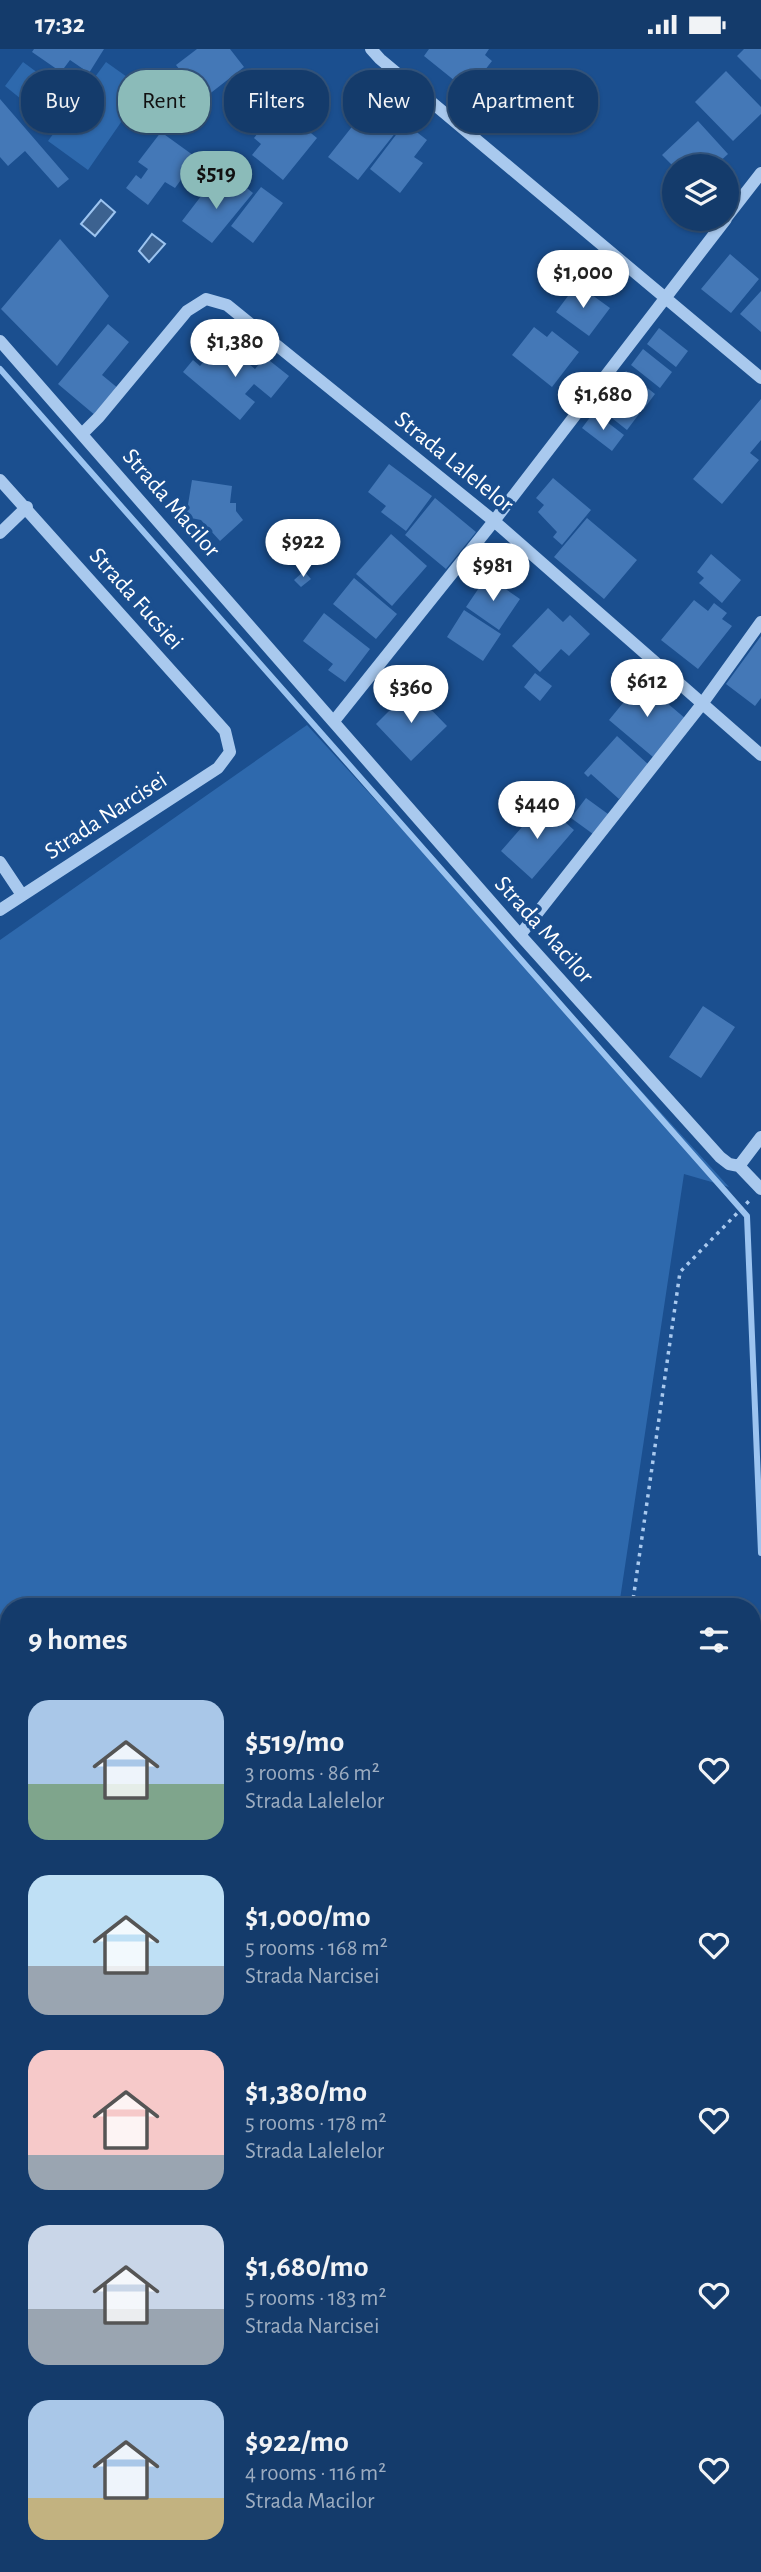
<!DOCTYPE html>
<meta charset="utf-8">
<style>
body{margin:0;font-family:"Alegreya Sans",sans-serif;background:#1d4271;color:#f1f3f6;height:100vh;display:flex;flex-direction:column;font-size:26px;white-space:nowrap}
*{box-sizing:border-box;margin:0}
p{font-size:23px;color:#9dadc1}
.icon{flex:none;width:38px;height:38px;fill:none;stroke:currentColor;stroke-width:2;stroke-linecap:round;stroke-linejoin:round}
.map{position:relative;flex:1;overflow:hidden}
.sheet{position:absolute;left:0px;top:1549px;width:761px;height:975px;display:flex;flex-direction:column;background:#143b6b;border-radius:28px 28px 0 0;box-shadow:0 2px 5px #0004,0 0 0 2px #33557e}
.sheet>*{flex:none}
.hud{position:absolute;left:21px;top:21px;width:719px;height:63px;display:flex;gap:14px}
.controls{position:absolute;left:662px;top:105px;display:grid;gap:14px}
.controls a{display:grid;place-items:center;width:77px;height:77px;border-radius:50%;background:#143b6b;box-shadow:0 2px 5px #0004,0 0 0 2px #33557e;font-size:35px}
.price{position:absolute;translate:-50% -60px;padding:0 16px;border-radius:24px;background:#fff;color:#222;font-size:23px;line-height:46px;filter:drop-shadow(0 2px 4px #0008)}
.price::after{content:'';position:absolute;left:50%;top:42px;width:21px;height:16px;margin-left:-10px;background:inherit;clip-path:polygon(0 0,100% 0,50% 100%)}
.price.selected{background:#8bbbb9;color:#111}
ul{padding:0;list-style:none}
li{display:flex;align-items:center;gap:21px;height:175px;padding:0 28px}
li span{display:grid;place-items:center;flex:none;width:196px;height:140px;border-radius:21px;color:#555}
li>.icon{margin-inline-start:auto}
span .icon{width:84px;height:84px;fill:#fffc;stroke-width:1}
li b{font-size:30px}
h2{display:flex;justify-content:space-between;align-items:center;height:84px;padding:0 28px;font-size:30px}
.pill{padding:0 24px;border-radius:28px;background:#143b6b;box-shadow:0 2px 5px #0004,0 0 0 2px #33557e;font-size:24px;line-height:63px}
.pill.selected{background:#8bbbb9;color:#111}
.status{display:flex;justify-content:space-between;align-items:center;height:49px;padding:0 35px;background:#143b6b;direction:ltr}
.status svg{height:19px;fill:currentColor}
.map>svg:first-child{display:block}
.green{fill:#2e69ad}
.water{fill:#3c6290;stroke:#9cc4f0;stroke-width:2}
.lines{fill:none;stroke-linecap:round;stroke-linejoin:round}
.stream{stroke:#9cc4f0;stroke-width:6}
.building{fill:#4478b7}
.path{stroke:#a9c9ee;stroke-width:3.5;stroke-dasharray:3.5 5;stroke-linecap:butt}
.minor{stroke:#a9c9ee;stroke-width:12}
.labels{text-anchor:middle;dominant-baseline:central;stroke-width:7;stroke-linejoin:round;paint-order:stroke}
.street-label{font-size:24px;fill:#fff;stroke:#1b4f8f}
</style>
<div class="status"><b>17:32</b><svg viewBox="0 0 49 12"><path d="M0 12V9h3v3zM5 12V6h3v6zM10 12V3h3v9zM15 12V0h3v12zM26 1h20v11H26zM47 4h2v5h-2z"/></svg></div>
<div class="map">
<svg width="761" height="2523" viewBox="0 0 761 2523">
<rect width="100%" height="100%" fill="#1b4f8f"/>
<path class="green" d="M23,13L61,41L42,67L5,37Z
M106,13L144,40L88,121L48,92Z
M307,676L729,1138L684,1125L619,1557L9,1558V2515H752V1914H761V2523H0V891Z"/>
<path class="water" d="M276,32L301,50L290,63L267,46Z
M101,151L115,163L95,187L81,175Z
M152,185L165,195L149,213L139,202Z"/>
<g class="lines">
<path class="stream" d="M0,320L747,1167L761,1504"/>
</g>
<path class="building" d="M34,0H104L89,24L70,11L61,23L32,3Z
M197,0H230L244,18L203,50L176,16Z
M429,0H489L485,6L492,12L481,26L473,20L460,36L424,7Z
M744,0H761V31L737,7Z
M726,22L761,58V65L733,92L695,53Z
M383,33L393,40L382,55L372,48Z
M0,50L69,130L58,139L25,102L8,117L0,108Z
M366,60L396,83L358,131L328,108Z
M287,71L298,80L301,76L317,89L283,131L252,106L261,95L254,89L266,74L277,83Z
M698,72L728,105L715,117H673L662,106Z
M405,74L427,91L414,108L423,114L400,144L370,120Z
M161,83L197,109L175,139L165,133L148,156L126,139L136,126L141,130L148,120L138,113Z
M237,131L253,144L212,194L182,172L208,138L223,150Z
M261,138L283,154L253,194L231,177Z
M60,190L109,247L57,317L1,260Z
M730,205L759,230L731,264L701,240Z
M577,235L610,259L589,287L556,263Z
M761,242V283L740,265Z
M108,275L129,293L102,326L119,340L96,367L58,335Z
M534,278L547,288L552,282L579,303L552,338L512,306Z
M659,279L688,302L676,318L647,295Z
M221,292L255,320L265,308L289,327L271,349L254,335L245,345L255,353L240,371L183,323L193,311L200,317Z
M643,300L672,323L660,339L631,316Z
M626,322L655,345L643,361L614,338Z
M610,343L639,365L627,381L598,358Z
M761,350V391L750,404L759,411L722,455L693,430Z
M594,363L624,386L612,402L582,379Z
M389,415L432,447L406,482L381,463L386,457L368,443Z
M553,429L591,461L562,496L553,488L557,483L538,463L544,456L536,449Z
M192,431L232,437L230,454H236V462L243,471L220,492L201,471L186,468Z
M435,449L476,483L446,520L405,486Z
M587,469L637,511L604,550L554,508Z
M391,485L427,517L392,557L356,525Z
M711,505L741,531L722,554L699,534L704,529L697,523Z
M304,522L311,530L301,538L294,531Z
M487,527L520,550L499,581L466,558Z
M354,529L397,565L376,590L333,555Z
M694,551L708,562L714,554L727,564L722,570L732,577L698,620L661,591Z
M548,559L563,573L570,566L590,585L569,607L561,600L540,623L512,597Z
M464,561L501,585L483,612L447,588Z
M324,564L370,600L345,633L328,621L333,615L303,592Z
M761,587V649L755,657L726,635Z
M535,624L552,637L540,652L524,638Z
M641,632L686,670L653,708L609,671Z
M411,640L447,677L411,712L376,675Z
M617,687L649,716L619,750L591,725L588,728L584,724Z
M586,749L608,765L593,785L571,769Z
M543,754L574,781L532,830L501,802Z
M703,957L735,978L701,1029L669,1008Z
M0,2223L9,2237V2267L0,2273Z
M316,2515H338L344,2523H304Z"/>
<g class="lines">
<path class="path" d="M632,1558L680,1223L750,1151
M0,1849L9,1848
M752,1884L761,1883
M741,2515L744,2523"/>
<path class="minor" d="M371,0L380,10L761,329
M726,169L761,124
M0,292L520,886L720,1108L729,1115L739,1117L761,1140
M82,385L99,368L187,262L206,250L227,256L494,472L761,706
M0,431L225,682L230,703L218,719L0,861
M0,484L27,458
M334,672L494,472L726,170
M0,813L22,846
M520,886L702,655L761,573
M739,1117L761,1088
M0,2179L9,2195
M210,2515L215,2523"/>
</g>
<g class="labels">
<g class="street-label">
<text transform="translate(454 413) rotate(39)">Strada Lalelelor</text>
<text transform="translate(171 454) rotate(49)">Strada Macilor</text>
<text transform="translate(136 550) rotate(48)">Strada Fucsiei</text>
<text transform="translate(106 767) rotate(-33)">Strada Narcisei</text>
<text transform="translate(544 881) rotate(48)">Strada Macilor</text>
</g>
</g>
</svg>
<div class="controls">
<a><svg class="icon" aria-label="layers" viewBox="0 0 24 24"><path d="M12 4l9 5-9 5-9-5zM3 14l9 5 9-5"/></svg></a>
</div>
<b class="price selected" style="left:216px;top:162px">$519</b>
<b class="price" style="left:583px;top:261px">$1,000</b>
<b class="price" style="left:235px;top:330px">$1,380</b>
<b class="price" style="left:603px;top:383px">$1,680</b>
<b class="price" style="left:303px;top:530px">$922</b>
<b class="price" style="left:493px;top:554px">$981</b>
<b class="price" style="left:647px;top:670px">$612</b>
<b class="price" style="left:411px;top:676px">$360</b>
<b class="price" style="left:537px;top:792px">$440</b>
<div class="hud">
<a class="pill">Buy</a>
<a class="pill selected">Rent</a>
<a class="pill">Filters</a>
<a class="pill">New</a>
<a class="pill">Apartment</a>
</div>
<section class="sheet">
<h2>9 homes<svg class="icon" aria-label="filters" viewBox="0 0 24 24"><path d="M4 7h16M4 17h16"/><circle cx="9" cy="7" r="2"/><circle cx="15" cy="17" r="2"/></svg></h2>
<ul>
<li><span style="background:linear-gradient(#a9c7e8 60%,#7fa58c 0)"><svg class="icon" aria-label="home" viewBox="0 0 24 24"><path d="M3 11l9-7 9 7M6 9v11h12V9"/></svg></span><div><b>$519/mo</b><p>3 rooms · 86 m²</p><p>Strada Lalelelor</p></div><svg class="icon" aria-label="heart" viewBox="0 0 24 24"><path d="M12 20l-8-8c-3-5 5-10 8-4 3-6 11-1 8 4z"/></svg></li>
<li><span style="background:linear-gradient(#bfe0f5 65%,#9aa5b1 0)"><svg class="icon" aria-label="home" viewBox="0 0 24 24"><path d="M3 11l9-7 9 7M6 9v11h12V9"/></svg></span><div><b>$1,000/mo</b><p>5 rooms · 168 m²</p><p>Strada Narcisei</p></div><svg class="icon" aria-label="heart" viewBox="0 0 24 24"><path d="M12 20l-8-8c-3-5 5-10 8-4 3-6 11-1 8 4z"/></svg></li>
<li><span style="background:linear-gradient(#f6c9c9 75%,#9aa5b1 0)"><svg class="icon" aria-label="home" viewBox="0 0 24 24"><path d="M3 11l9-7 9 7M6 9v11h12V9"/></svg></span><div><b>$1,380/mo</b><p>5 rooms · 178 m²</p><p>Strada Lalelelor</p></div><svg class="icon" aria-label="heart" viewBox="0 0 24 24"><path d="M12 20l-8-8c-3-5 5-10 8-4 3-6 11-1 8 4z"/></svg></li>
<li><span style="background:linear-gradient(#c9d6e8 60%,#9aa5b1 0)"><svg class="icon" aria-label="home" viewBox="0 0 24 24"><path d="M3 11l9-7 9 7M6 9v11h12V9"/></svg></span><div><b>$1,680/mo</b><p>5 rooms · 183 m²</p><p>Strada Narcisei</p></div><svg class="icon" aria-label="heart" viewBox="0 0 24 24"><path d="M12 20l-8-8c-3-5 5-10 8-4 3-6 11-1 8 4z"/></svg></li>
<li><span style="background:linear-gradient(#a9c7e8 70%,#c2b280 0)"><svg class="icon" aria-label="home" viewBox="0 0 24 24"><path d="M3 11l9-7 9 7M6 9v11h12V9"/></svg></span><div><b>$922/mo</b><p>4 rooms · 116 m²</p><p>Strada Macilor</p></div><svg class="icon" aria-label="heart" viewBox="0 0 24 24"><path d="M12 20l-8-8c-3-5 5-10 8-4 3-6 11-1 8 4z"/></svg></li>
</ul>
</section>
</div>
